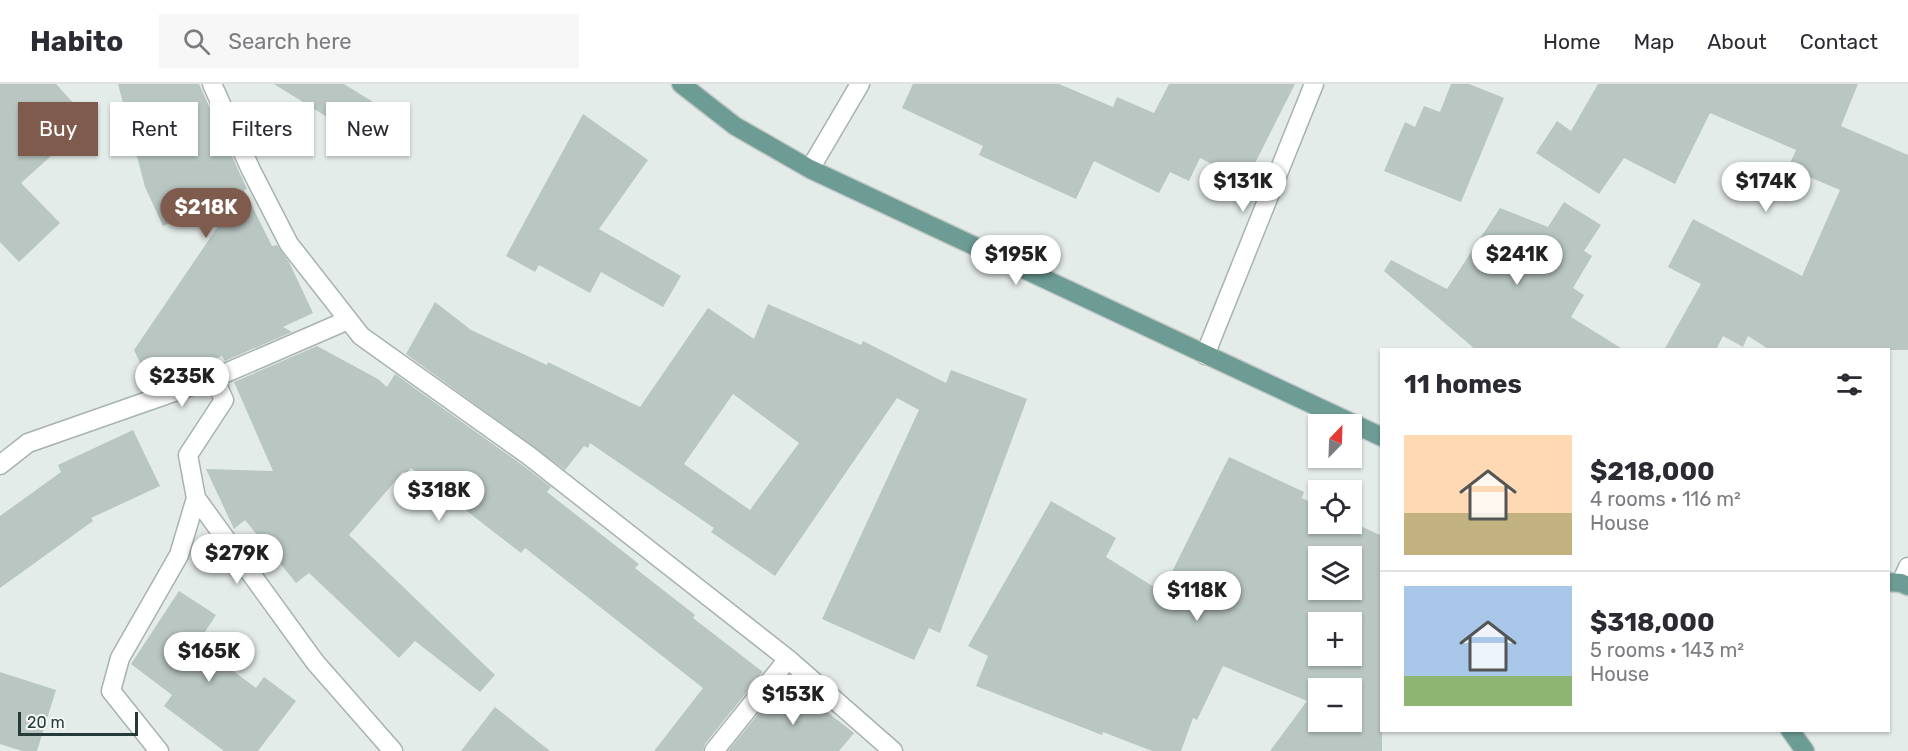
<!DOCTYPE html>
<meta charset="utf-8">
<style>
body{margin:0;font-family:Rubik,sans-serif;background:#f7f7f7;color:#2b2b33;height:100vh;display:flex;flex-direction:column;font-size:22px;white-space:nowrap}
*{box-sizing:border-box;margin:0}
p{font-size:20px;color:#7c7c81}
.icon{flex:none;width:33px;height:33px;fill:none;stroke:currentColor;stroke-width:2;stroke-linecap:round;stroke-linejoin:round}
.map{position:relative;flex:1;overflow:hidden}
.details{position:absolute;left:1380px;top:264px;width:510px;height:384px;display:flex;flex-direction:column;background:#fff;border-radius:0px;box-shadow:0 2px 4px #0004}
.details>*{flex:none}
.hud{position:absolute;left:18px;top:18px;width:570px;height:54px;display:flex;gap:12px}
.needle{width:39px;rotate:23deg}
.buttons{position:absolute;left:1308px;top:330px;display:grid;gap:12px}
.buttons a{display:grid;place-items:center;width:54px;height:54px;border-radius:0px;background:#fff;box-shadow:0 2px 4px #0004;font-size:30px}
.scale{position:absolute;left:18px;bottom:15px;width:120px;box-sizing:border-box;padding-left:6px;border:3px solid #253b38;border-top:0;font-size:16px;line-height:21px;white-space:nowrap;color:#253b38;-webkit-text-stroke:4px #f4f8f7;paint-order:stroke}
.price{position:absolute;translate:-50% -51px;padding:0 14px;border-radius:21px;background:#fff;color:#222;font-size:20px;line-height:39px;filter:drop-shadow(0 2px 3px #0008)}
.price::after{content:'';position:absolute;left:50%;top:36px;width:18px;height:14px;margin-left:-9px;background:inherit;clip-path:polygon(0 0,100% 0,50% 100%)}
.price.on{background:#7e5b4c;color:#fff}
ul{padding:0;list-style:none}
li{display:flex;align-items:center;gap:18px;height:150px;padding:0 24px}
li+li{border-top:2px solid #e1e1e2}
li span{display:grid;place-items:center;flex:none;width:168px;height:120px;border-radius:0px;color:#555}
li>.icon{margin-inline-start:auto}
span .icon{width:72px;height:72px;fill:#fffc;stroke-width:1}
li b{font-size:26px}
h2{display:flex;justify-content:space-between;align-items:center;height:72px;padding:0 24px;font-size:26px}
.tag{padding:0 21px;border-radius:0px;background:#fff;box-shadow:0 2px 4px #0004;font-size:21px;line-height:54px}
.tag.on{background:#7e5b4c;color:#fff}
header{display:flex;align-items:center;gap:36px;box-sizing:border-box;height:84px;padding:0 30px;background:#fff;border-bottom:2px solid #e1e1e2}
header strong{font-size:28px}
nav{display:flex;gap:33px;margin-inline-start:auto;font-size:21px}
.search{width:420px;height:54px;background:#f7f7f7;display:flex;align-items:center;gap:15px;box-sizing:border-box;padding:0 21px;border-radius:0px;color:#7c7c81;font-size:22px}
.map>svg:first-child{display:block}
.building{fill:#b9c6c2;fill-rule:evenodd}
.lines{fill:none;stroke-linecap:round;stroke-linejoin:round}
.minor-casing{stroke:#a7b3b0;stroke-width:21}
.major-casing{stroke:#c2c8c7;stroke-width:21}
.minor{stroke:#fff;stroke-width:18}
.major{stroke:#6d9c95;stroke-width:18}
</style>
<header>
<strong>Habito</strong>
<div class="search"><svg class="icon" aria-label="search" viewBox="0 0 24 24"><circle cx="10" cy="10" r="6"/><path d="M15 15l6 6"/></svg>Search here</div>
<nav><a>Home</a><a>Map</a><a>About</a><a>Contact</a></nav>
</header>
<div class="map">
<svg width="1908" height="667" viewBox="0 0 1908 667">
<rect width="100%" height="100%" fill="#e4ece9"/>
<path class="building" d="M0,0H56L90,37L21,99L60,139L19,178L0,158Z
M118,0H199L247,105L244,106L272,162L277,161L289,178L313,229L283,243L292,248L225,277L222,272L152,304L134,266L242,107L163,142L145,103Z
M274,0H344L391,29L372,61Z
M913,0H1059L1113,23L1117,13L1154,29L1169,0H1295L1246,97L1200,74L1189,97L1170,88L1159,109L1094,77L1076,115L979,71L983,62L902,24Z
M1451,0H1469L1504,14L1461,118L1384,87L1405,38L1415,43L1424,22L1440,28Z
M1598,0H1858L1841,42L1908,71V266H1770L1748,252L1743,263L1723,252L1716,266H1664L1701,200L1668,183L1693,135L1802,192L1840,106L1788,84L1796,66L1710,29L1675,100L1624,74L1599,110L1536,69L1557,37L1571,47Z
M583,30L648,76L599,145L681,192L663,223L601,188L590,209L539,181L535,188L506,172Z
M1564,118L1601,141L1584,167L1592,172L1573,204L1584,211L1571,233L1624,266H1476L1384,187L1391,176L1447,205L1500,124L1548,143Z
M435,218L471,246L547,281L548,278L640,323L708,224L754,255L768,220L861,261L863,257L946,299L951,286L1027,315L940,549L929,544L914,576L822,535L919,326L897,314L775,492L711,448L714,444L590,359L588,364L584,362L565,386L406,270ZM733,310L799,359L750,426L684,380Z
M317,262L378,295L387,303L395,290L521,380L551,403L547,408L639,480L635,484L695,531L693,534L763,588L705,660L703,667H654L703,604L525,464L521,469L411,384L406,390L403,388L349,451L495,591L480,608L415,557L399,574L309,489L296,499L245,436L234,445L206,385L273,387L234,298Z
M133,346L160,402L91,434L93,437L0,504V432L61,388L58,381Z
M1229,373L1304,408L1302,414L1318,422V440H1352V438L1382,452V667H1270L1307,617L1223,582L1197,636L1193,634L1181,667H1152L1103,648L1102,651L976,602L988,572L968,562L1051,417L1116,454L1106,473L1162,508ZM1318,472H1352V506H1318ZM1318,538H1352V572H1318ZM1318,604H1352V638H1318Z
M179,507L216,531L197,560L256,604L264,593L296,617L258,667H224L164,622L172,611L131,580Z
M0,588L56,606L37,667H22L0,660Z
M790,599L854,649L839,667H728L781,602L785,606Z
M495,623L550,667H461Z"/>
<g class="lines">
<g class="minor-casing">
<path id="minor" d="M212,0L251,86L289,160L361,252L528,371L788,575L893,667
M810,85L860,0
M1205,271L1314,0
M214,294L224,316L188,371L196,414L315,578L393,667
M0,381L28,359L214,294L348,236
M1901,499L1908,483
M159,667L111,607L120,574L179,471L196,414
M714,667L788,575"/>
</g>
<g class="major-casing">
<path id="major" d="M681,0L735,42L810,85L1382,353
M1888,498L1901,499L1908,502
M1790,646L1805,667"/>
</g>
<use href="#minor" class="minor"/>
<use href="#major" class="major"/>
</g>
</svg>
<div class="buttons">
<a><svg class="needle" viewBox="-14 -14 28 28"><path d="M0-13l5 13h-10z" fill="#e53935"/><path d="M0 13l5-13h-10z" fill="#7c7c81"/></svg></a>
<a><svg class="icon" aria-label="locate" viewBox="0 0 24 24"><circle cx="12" cy="12" r="6"/><path d="M12 2v4M12 18v4M2 12h4M18 12h4"/></svg></a>
<a><svg class="icon" aria-label="layers" viewBox="0 0 24 24"><path d="M12 4l9 5-9 5-9-5zM3 14l9 5 9-5"/></svg></a>
<a>+</a>
<a>−</a>
</div>
<div class="scale">20 m</div>
<b class="price" style="left:1243px;top:129px">$131K</b>
<b class="price" style="left:1766px;top:129px">$174K</b>
<b class="price on" style="left:206px;top:155px">$218K</b>
<b class="price" style="left:1016px;top:202px">$195K</b>
<b class="price" style="left:1517px;top:202px">$241K</b>
<b class="price" style="left:182px;top:324px">$235K</b>
<b class="price" style="left:439px;top:438px">$318K</b>
<b class="price" style="left:237px;top:501px">$279K</b>
<b class="price" style="left:1197px;top:538px">$118K</b>
<b class="price" style="left:209px;top:599px">$165K</b>
<b class="price" style="left:793px;top:642px">$153K</b>
<div class="hud">
<a class="tag on">Buy</a>
<a class="tag">Rent</a>
<a class="tag">Filters</a>
<a class="tag">New</a>
</div>
<section class="details">
<h2>11 homes<svg class="icon" aria-label="filters" viewBox="0 0 24 24"><path d="M4 7h16M4 17h16"/><circle cx="9" cy="7" r="2"/><circle cx="15" cy="17" r="2"/></svg></h2>
<ul>
<li><span style="background:linear-gradient(#ffd9b3 65%,#c2b280 0)"><svg class="icon" aria-label="home" viewBox="0 0 24 24"><path d="M3 11l9-7 9 7M6 9v11h12V9"/></svg></span><div><b>$218,000</b><p>4 rooms · 116 m²</p><p>House</p></div></li>
<li><span style="background:linear-gradient(#a9c7e8 75%,#8fb573 0)"><svg class="icon" aria-label="home" viewBox="0 0 24 24"><path d="M3 11l9-7 9 7M6 9v11h12V9"/></svg></span><div><b>$318,000</b><p>5 rooms · 143 m²</p><p>House</p></div></li>
</ul>
</section>
</div>
